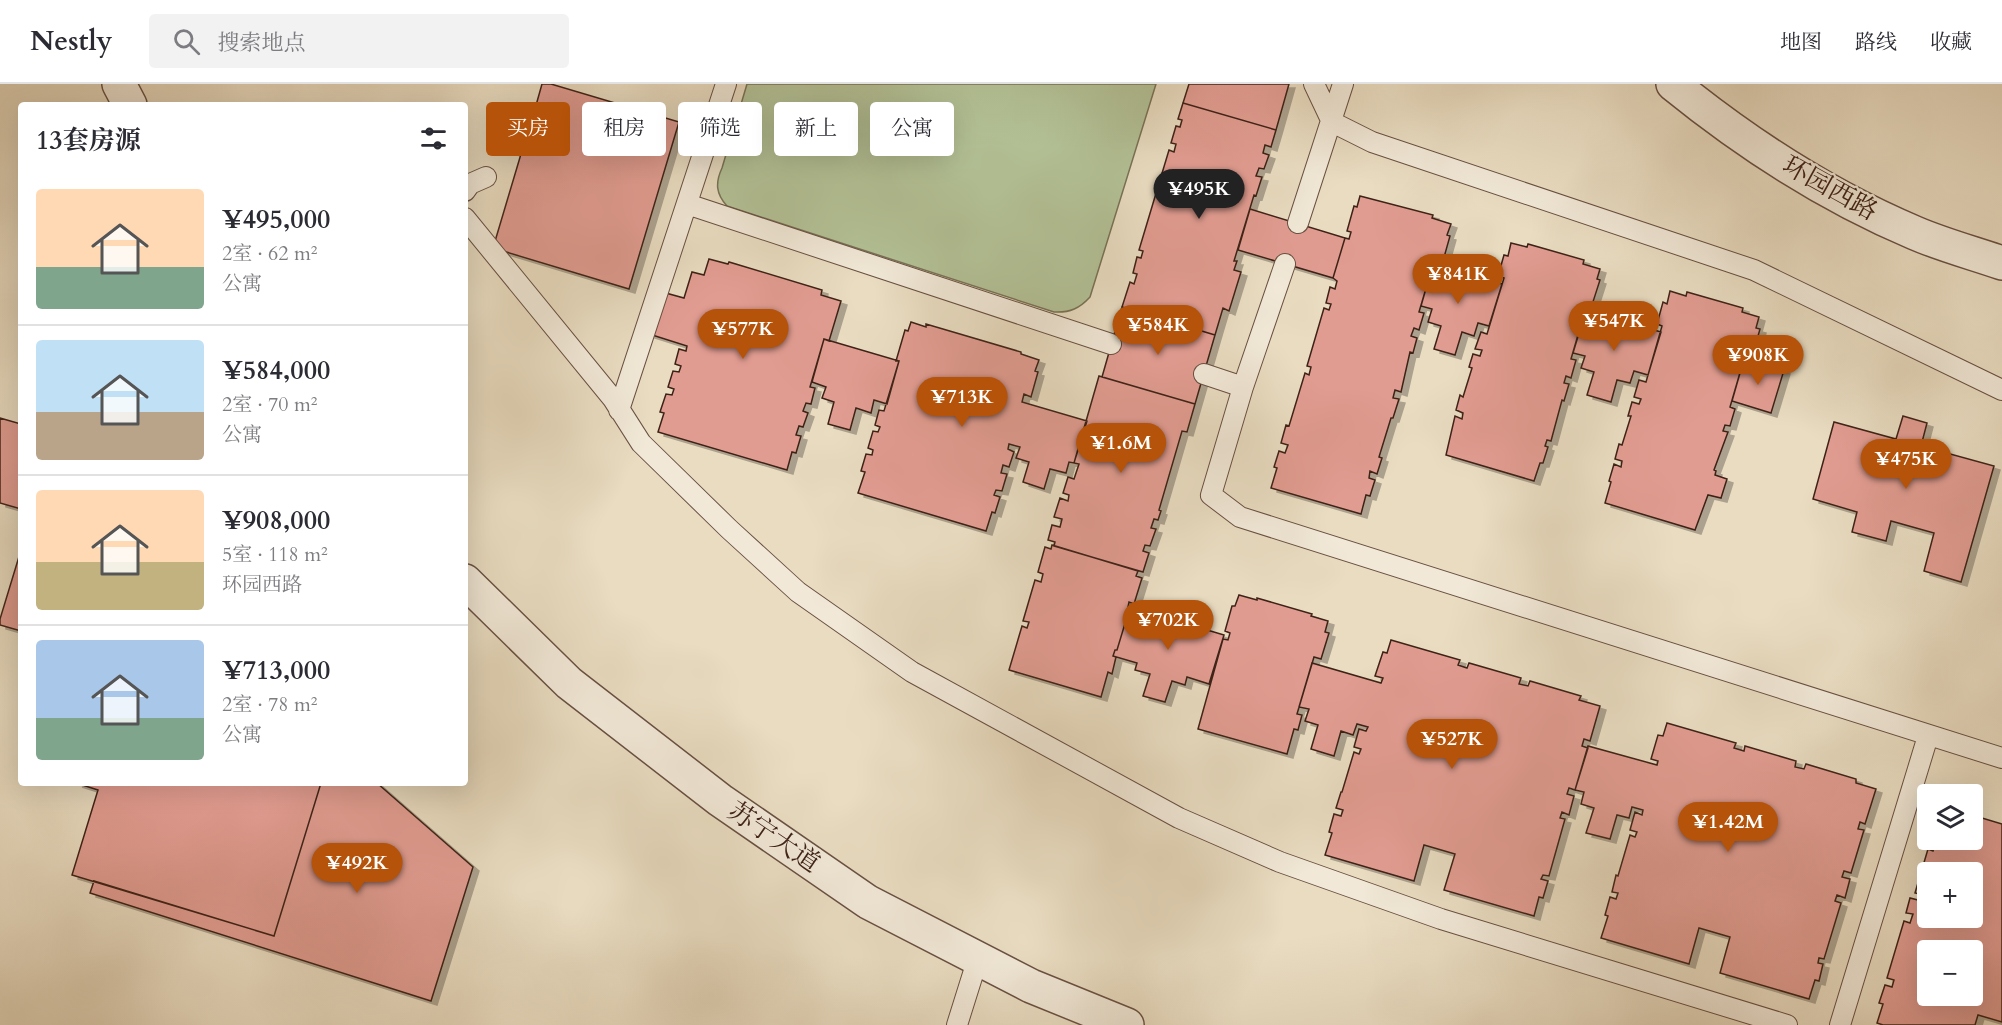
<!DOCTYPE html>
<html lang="zh">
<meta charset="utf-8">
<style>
body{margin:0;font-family:Cardo,"Noto Serif SC",serif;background:#f2f2f3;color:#2b2b33;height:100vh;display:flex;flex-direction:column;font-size:22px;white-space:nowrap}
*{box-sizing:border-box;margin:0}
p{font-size:20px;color:#7c7c81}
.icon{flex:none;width:33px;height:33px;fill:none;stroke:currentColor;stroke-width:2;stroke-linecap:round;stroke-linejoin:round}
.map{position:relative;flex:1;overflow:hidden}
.side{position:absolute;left:18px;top:18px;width:450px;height:684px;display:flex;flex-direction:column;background:#fff;border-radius:6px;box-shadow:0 6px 24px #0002}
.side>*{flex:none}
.top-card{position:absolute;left:486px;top:18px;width:570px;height:54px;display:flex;gap:12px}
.controls{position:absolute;left:1917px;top:700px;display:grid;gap:12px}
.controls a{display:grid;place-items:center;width:66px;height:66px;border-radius:6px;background:#fff;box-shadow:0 6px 24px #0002;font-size:30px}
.price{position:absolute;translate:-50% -51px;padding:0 14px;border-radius:21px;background:#b45309;color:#fff;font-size:20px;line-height:39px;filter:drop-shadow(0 2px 3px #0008)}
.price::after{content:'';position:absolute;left:50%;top:36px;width:18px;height:14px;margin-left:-9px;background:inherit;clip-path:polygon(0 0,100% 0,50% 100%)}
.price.active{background:#222;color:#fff}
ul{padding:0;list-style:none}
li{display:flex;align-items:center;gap:18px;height:150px;padding:0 18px}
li+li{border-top:2px solid #e1e1e2}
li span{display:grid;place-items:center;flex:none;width:168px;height:120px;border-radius:6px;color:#555}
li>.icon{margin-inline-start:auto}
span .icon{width:72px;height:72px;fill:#fffc;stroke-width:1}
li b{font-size:26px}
h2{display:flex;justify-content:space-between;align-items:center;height:72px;padding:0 18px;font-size:26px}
.chip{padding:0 21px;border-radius:6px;background:#fff;box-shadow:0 6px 24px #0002;font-size:21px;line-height:54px}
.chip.active{background:#b45309;color:#fff}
header{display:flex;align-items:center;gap:36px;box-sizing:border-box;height:84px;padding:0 30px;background:#fff;border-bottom:2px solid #e1e1e2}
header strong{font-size:28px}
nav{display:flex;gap:33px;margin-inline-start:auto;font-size:21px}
.search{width:420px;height:54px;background:#f2f2f3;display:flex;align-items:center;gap:15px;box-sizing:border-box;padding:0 21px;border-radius:6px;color:#7c7c81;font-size:22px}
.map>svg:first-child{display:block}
.green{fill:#b3c196;stroke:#787257;stroke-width:1.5}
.building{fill:#e19c91;stroke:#3e2218;stroke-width:1.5;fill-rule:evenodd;filter:url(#shadow)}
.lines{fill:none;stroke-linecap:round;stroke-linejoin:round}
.service-casing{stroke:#695042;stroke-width:22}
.tertiary-casing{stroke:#695042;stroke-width:36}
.service{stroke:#f1e8d7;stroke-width:20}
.tertiary{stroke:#f1e8d7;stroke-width:33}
.labels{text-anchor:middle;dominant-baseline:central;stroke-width:4.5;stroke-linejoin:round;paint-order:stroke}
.street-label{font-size:26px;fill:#3e2218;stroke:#f1e8d7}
</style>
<header>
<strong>Nestly</strong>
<div class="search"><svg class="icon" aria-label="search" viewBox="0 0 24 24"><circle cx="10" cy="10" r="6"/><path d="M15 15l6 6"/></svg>搜索地点</div>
<nav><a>地图</a><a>路线</a><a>收藏</a></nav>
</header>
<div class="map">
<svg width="2002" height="941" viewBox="0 0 2002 941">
<defs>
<filter id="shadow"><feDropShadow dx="6" dy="4" stdDeviation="0" flood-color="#0004"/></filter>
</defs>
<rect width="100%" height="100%" fill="#e9dcc1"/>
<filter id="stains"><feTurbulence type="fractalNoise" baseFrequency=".00333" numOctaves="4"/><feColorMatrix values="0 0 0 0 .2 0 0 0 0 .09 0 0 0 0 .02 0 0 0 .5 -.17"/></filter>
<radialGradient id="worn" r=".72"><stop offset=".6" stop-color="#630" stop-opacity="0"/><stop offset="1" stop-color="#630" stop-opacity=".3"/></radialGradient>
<path class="green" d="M747,0H1156L1090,213C1080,224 1070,229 1054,228L727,122C716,110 715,99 722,84Z"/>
<path class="building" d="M542,0H551L679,38L629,205L493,164L521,70L494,62L505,23L533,32Z
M1189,0H1289L1276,46L1183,19Z
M1183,19L1276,46L1271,63L1265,61L1263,69L1269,71L1264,85L1259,84L1256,92L1262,93L1256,112L1254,111L1234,177H1237L1234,186L1241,188L1229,227L1223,224L1215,251L1122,223L1130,198L1134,200L1137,190L1133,189L1137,173L1141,174L1143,167L1139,166L1169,66L1174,68L1176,60L1171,59L1176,42L1180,43L1182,36L1178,35Z
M1360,112L1433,131L1432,134L1451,140L1447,151L1450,152L1443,177L1435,174L1419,228L1424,229L1419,246L1414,244L1411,252L1417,254L1413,269L1410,268L1401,308L1395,306L1393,314L1399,315L1393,334H1391L1379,373L1382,374L1377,390L1370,387L1369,394L1375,396L1370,412L1366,411L1361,430L1271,404L1277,384L1274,383L1279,367L1285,369L1288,361L1281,359L1286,341L1289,342L1305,289L1309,291L1311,283L1307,282L1324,224L1329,226L1331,220L1326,219L1330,203L1335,205L1337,197L1333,194L1345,154L1349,155L1351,148L1347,147L1354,122L1357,123Z
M1250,125L1345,154L1333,194L1238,166Z
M1511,159L1527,163L1528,160L1584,176L1583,180L1600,185L1597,195L1600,196L1592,221L1587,220L1571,275L1576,276L1571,294L1566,292L1564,299L1569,300L1564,317L1562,316L1551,357L1547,356L1545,362L1548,363L1543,379H1540L1534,397L1446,371L1455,332L1462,335L1463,329L1456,326L1460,311L1463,313L1472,284L1469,283L1473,270L1480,272L1482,266L1475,265L1481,248L1487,250L1504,194L1498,192L1504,171L1508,172Z
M709,175L728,180L729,178L822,206L821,211L841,217L829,257L824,255L810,303L815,304L811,320L806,319L803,327L808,329L803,343L799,342L796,351L801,352L796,369L792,368L787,386L658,348L664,329L660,328L666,310L672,311L674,305L668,303L673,287L679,288L681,282L675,280L679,265L686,267L687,262L649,250L662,208L684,214L692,188L704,191Z
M1433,180L1502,200L1489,242L1478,239L1474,252L1462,248L1455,271L1434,265L1441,242L1428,238L1432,225L1421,222Z
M1670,207L1686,212L1687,208L1743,224L1742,228L1759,233L1756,244L1760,245L1753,270L1746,268L1730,323L1735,325L1730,342L1725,341L1723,347L1728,348L1714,386L1716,387L1715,391L1727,395L1721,414L1708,411L1695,446L1605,419L1611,398L1609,397L1614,380L1621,383L1622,377L1615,375L1619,360L1622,361L1631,332H1628L1632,318L1639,320L1641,315L1634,313L1639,296L1646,298L1662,242L1657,240L1663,218L1667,220Z
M1122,223L1215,251L1195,320L1102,293Z
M1586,226L1661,248L1648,291L1634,287L1630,299L1617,296L1611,318L1587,311L1594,288L1581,284L1585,272L1573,269Z
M911,238L926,243V240L1021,268V270L1039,276L1035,287L1038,288L1031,313L1024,310L1022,318L1087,337L1074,379L1069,378L1066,389L1050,385L1044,405L1023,398L1029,378L1016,374L1020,363L1009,360L1008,365L1014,368L1009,383L1003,381L1001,389L1007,390L1002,407L996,406L994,411L1000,413L995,429L992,428L986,447L858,409L865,388L861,387L866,370L872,371L873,366L868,364L873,347L878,348L880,343L875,341L879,326L884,327L899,277H896L905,246L908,247Z
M824,255L899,277L887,320L874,316L871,329L856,324L850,346L828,340L834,318L822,314L826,303L812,298Z
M1744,275L1784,286L1771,329L1732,317Z
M1099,292L1195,320L1187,348L1182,347L1159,426L1161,427L1158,436L1154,435L1151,444L1156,445L1150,462L1145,461L1143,467L1149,469L1143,488L1054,462L1055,458L1048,456L1052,441L1060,443L1062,435L1054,433L1060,414L1068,417L1069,411L1063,409L1068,393L1074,395L1079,380L1074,379Z
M1903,332L1927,339L1921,362L1994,382L1961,498L1924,487L1934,449L1891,437L1886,457L1852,448L1857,428L1813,415L1834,338L1896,355Z
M0,334L21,340V425L0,419Z
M1052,461L1138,487L1136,492L1142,494L1134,520L1129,518L1128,523H1130L1117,566H1115L1113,572L1116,573L1112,590L1108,588L1101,613L1009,586L1022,542L1027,544L1029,538L1023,537L1035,496L1041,498L1043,490L1038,488L1045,463L1051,465Z
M21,466V547L0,541V535Z
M1239,511L1257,516V514L1312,530L1311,532L1328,537L1325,548L1329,549L1321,575L1314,573L1297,630L1302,631L1298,646L1294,645L1287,670L1198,645L1223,555L1228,556L1230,549L1225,547L1232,522H1235Z
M1130,523L1224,551L1209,600L1187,593L1185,601L1172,597L1165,618L1143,612L1150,590L1135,586L1137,579L1113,572L1115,566H1117Z
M1391,556L1460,576L1458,581L1467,584L1469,579L1521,594L1519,600L1528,602L1530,597L1581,612L1579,616L1600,622L1590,657L1584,655L1582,662L1588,664L1575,706L1569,704L1567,710L1574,712L1569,731L1562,728L1560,734L1565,735L1549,792L1543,791L1541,795L1548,797L1543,814L1539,813L1534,832L1444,806L1455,770L1424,761L1414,797L1325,771L1332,749L1329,748L1334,730L1341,732L1343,726L1336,724L1341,708H1342L1354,668L1359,670L1361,665L1354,663L1359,645L1366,647L1368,643L1357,640L1353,651L1341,647L1334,672L1311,665L1318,641L1305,637L1309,625L1299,623L1312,579L1381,599L1383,594L1375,592L1383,568L1387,569Z
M1667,639L1736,659L1734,664L1744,667L1745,662L1796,677L1795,683L1804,685L1806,680L1856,695V699L1876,705L1865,740L1860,738L1858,745L1864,746L1851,789L1844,787L1842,793L1850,795L1845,814L1837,811L1835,817L1841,819L1824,875L1819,874L1818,879L1823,880L1819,897L1815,896L1809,915L1720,889L1730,853L1699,844L1689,880L1601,854L1608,832L1605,831L1610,813L1616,815L1618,809L1612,808L1616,791L1618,792L1630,751L1635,753L1637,748L1630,746L1635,728L1642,731L1643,726L1632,723L1629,734L1617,731L1610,755L1586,749L1594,724L1581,720L1584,708L1575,706L1588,662L1657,681L1658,677L1651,675L1658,651L1663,652Z
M76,699H321L274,852L72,791L98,706Z
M321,699H377L473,783L431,917L90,809L94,797L274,852Z
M1972,731L2002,740V938L1978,931L1975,941H1883L1877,939L1883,920L1879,919L1885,901L1892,903L1894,896L1887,894L1904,837L1910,839L1913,830L1906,829L1910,814L1918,816L1920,810L1915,809L1928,765L1933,767L1935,760L1930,759L1931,756H1972ZM1928,789H1972V834H1928ZM1928,867H1972V912H1928Z"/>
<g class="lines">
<g class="service-casing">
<path id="service" d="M1314,0L1332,38L1372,58L1754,186L2002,306
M465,107L470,100L486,93
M687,120L1111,260
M465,134L613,315L641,359L729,445L798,508L912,588L1179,734L1280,778L1441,835L1787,941
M1298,139L1343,0
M1285,180L1243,303L1211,411L1240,433L2002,674
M1204,290L1243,303
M619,326L726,0
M957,941L978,874
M1840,941L1928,652"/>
</g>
<g class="tertiary-casing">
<path id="tertiary" d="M119,0L130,21
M1673,0C1747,60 1827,112 1915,149C1943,161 1973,169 2002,179
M465,497L569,599L720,716L868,818L1031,902L1127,941"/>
</g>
<use href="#service" class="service"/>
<use href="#tertiary" class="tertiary"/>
</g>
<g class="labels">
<g class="street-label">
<text transform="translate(1830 104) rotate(29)">环园西路</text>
<text transform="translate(774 753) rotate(34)">苏宁大道</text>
</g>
</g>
<rect width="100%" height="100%" filter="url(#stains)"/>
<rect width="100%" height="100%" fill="url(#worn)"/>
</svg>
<div class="controls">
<a><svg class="icon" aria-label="layers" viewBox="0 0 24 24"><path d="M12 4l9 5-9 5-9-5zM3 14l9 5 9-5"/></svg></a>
<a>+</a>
<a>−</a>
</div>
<b class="price active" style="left:1199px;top:136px">¥495K</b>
<b class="price" style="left:1458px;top:221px">¥841K</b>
<b class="price" style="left:1614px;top:268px">¥547K</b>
<b class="price" style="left:1158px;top:272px">¥584K</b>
<b class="price" style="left:743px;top:276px">¥577K</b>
<b class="price" style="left:1758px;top:302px">¥908K</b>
<b class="price" style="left:962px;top:344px">¥713K</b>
<b class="price" style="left:1121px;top:390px">¥1.6M</b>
<b class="price" style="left:1906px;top:406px">¥475K</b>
<b class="price" style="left:1168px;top:567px">¥702K</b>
<b class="price" style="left:1452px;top:686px">¥527K</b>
<b class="price" style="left:1728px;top:769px">¥1.42M</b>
<b class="price" style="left:357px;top:810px">¥492K</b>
<div class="top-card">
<a class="chip active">买房</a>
<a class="chip">租房</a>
<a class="chip">筛选</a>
<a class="chip">新上</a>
<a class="chip">公寓</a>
</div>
<section class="side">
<h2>13套房源<svg class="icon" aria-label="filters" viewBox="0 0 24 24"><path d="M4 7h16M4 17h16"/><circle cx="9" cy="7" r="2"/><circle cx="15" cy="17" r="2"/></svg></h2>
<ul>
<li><span style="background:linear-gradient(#ffd9b3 65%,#7fa58c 0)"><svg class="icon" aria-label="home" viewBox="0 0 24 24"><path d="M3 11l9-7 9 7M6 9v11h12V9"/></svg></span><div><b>¥495,000</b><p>2室 · 62 m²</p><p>公寓</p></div></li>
<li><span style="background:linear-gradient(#bfe0f5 60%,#b9a48a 0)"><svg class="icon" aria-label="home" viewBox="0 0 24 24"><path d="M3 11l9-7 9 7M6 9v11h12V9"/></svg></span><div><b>¥584,000</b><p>2室 · 70 m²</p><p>公寓</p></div></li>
<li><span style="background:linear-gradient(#ffd9b3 60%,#c2b280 0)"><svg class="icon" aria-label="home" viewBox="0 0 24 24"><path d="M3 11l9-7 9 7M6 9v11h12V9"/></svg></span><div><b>¥908,000</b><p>5室 · 118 m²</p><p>环园西路</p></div></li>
<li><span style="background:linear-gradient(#a9c7e8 65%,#7fa58c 0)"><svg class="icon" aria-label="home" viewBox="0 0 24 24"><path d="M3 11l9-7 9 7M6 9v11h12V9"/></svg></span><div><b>¥713,000</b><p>2室 · 78 m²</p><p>公寓</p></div></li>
</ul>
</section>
</div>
